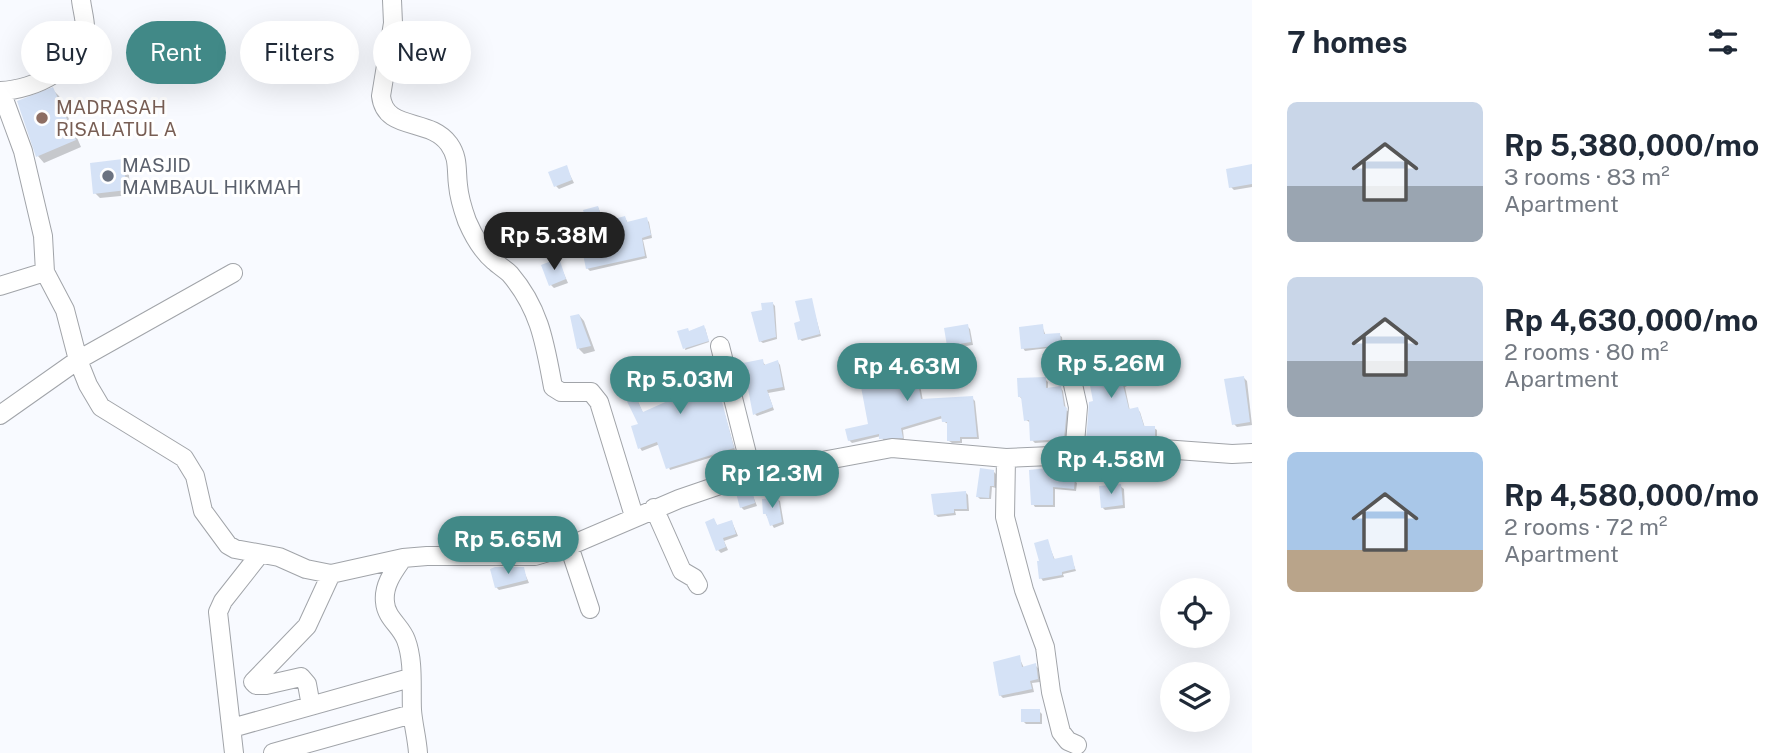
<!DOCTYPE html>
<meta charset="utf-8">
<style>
body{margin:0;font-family:"Public Sans",sans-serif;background:#f2f2f3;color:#1f2937;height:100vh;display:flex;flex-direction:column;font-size:26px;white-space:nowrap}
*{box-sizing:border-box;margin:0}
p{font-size:23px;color:#747a83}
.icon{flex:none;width:38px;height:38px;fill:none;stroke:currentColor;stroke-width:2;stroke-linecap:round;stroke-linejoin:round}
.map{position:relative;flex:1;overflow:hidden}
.panel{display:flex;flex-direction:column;background:#fff;width:525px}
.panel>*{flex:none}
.top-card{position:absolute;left:21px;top:21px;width:665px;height:63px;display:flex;gap:14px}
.tools{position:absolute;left:1160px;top:578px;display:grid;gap:14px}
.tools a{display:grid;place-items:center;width:70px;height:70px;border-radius:50%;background:#fff;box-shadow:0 7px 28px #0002;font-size:35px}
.price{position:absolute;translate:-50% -60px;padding:0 16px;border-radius:24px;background:#418987;color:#fff;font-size:23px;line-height:46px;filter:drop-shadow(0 2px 4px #0008)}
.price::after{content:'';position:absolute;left:50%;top:42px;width:21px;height:16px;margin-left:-10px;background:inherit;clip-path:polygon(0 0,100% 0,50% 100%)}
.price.selected{background:#222;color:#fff}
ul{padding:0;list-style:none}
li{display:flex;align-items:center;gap:21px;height:175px;padding:0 35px}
li span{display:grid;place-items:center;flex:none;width:196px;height:140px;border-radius:10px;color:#555}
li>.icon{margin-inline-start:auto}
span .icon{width:84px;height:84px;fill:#fffc;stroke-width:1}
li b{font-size:30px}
h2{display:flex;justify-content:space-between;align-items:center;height:84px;padding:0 35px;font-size:30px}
.pill{padding:0 24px;border-radius:32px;background:#fff;box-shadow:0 7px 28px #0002;font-size:24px;line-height:63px}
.pill.selected{background:#418987;color:#fff}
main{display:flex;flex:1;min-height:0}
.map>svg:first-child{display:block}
.shadow{fill:#0003}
.building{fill:#d5e2f6}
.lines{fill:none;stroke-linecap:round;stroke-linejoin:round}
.minor-casing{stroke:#a1a4a9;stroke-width:20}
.minor{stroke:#fff;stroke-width:18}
.education-dot{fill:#8d6e63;stroke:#fff;stroke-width:2.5}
.worship-dot{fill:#6b7280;stroke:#fff;stroke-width:2.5}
.labels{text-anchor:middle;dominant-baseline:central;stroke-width:6;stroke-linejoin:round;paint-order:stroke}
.education-label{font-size:19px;fill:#785e54;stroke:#fff;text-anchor:start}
.worship-label{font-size:19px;fill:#5b616d;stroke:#fff;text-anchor:start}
</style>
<main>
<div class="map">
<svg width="1252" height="753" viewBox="0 0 1252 753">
<rect width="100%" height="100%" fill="#f8faff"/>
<path class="shadow" d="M52,89L59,96L81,147L44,163L38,156Z
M123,161L128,166L131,195L100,198L95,193Z
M1252,166V187L1234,190L1231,187Z
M566,167L574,183L559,189L556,186Z
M598,207L604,222L592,225L588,222Z
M625,218L628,223L646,219L649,222L652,238L643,240L647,258L590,271L587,268L623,244Z
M558,260L568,283L554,288L551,285Z
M811,300L821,336L802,341L800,339L802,323Z
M773,304L775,306L777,339L763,343L760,341Z
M579,315L584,321L595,351L584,354L579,349Z
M967,326L970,329L973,345L952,348L948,345Z
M1042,326L1046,336L1059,335L1062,337L1063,346L1025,351L1023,348Z
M705,328L709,342L685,350L689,333Z
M1116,349L1135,382L1125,387L1130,411L1137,409L1140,412L1145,428H1154L1157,430V439L1091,444L1088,442L1095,402L1089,372L1083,370Z
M886,358L889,361L916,360L919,362L920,374H918L923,401L972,398L975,401L979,439H962V443H952L949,441L948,424L943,421V418L903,430L904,440L884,441L881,436L852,443L849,440L870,425Z
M762,361L766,366L778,362L780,365L785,390L768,393L774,410L757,416L755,414Z
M636,367L644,384L632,388L643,413L674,400L678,368L684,380L712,369L735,450L670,470L660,444L642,451L640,448V425L624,391L620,392L617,390Z
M1244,378L1247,381L1252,425L1237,427L1234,424Z
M1045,379L1048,382V390L1061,388L1063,391L1066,410L1069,412L1066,441L1035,443L1032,440L1031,423L1026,420L1022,399L1019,396Z
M1047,469L1050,478L1074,480L1077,483L1076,491L1055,489V507H1035L1033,504Z
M994,472L996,474V488L992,487L991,499H980L978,497Z
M1120,486L1124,489L1125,508L1105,510L1102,507Z
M751,491L757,506L744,510L741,507Z
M966,493L968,495L969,511H955L956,515L938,517L935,514Z
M777,499L780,501L784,524L774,528L765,513Z
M714,520L718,527L732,522L738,536L724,541L728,550L721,553L718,550Z
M1047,541L1055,560L1071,557L1076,571L1063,574L1064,577L1043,581L1041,578Z
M523,569L529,583L499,590L496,587Z
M1019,657L1024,668L1035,665L1038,668L1040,682L1032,683L1034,692L1003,698L1000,695Z
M1039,711L1042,714V724H1026L1023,721Z"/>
<path class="building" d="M53,87L76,140L36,157L17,101Z
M123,159L127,190L93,194L90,163Z
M1252,164V184L1229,188L1226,169Z
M567,165L572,180L554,187L548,172Z
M598,206L602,219L587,223L583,210Z
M625,216L627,222L647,217L651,235L642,238L645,256L586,269L582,249L621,242L614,219Z
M559,258L566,279L549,286L541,265Z
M812,298L820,334L798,340L794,323L800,321L795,301Z
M773,302L776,337L759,342L751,312L762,310L761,303Z
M579,314L591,346L577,349L570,316Z
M968,324L971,342L947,346L944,328Z
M1043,324L1044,334L1060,333L1061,343L1058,346L1021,349L1019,327Z
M704,325L709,341L683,349L677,331L688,328L689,331Z
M1116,347L1119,358L1123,357L1134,379L1123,385L1129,409L1138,407L1144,426H1155V437L1086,442L1089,402L1093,401L1087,370L1082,371L1079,357Z
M886,356L887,361L917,358L918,372H916L921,399L973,396L977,437H960V441H947V422H942L941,416L901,428L903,438L879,439V434L848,441L845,429L868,424L861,387L864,386L860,360Z
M763,359L764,365L778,360L783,387L767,390L773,407L753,415L743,363Z
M676,363L683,378L713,367L734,448L666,469L657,442L638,449L631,426L638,424L621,389L616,391L610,374L636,365L642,381L630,386L643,412L672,399L658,373Z
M1244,376L1250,422L1232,425L1224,379Z
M1046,377V388L1061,386L1064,406L1067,408L1064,439L1030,441L1029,420L1024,421L1021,397H1018L1017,378Z
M980,468L994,470V486H990L989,498L976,497Z
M1047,468L1048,476L1075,478L1074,489L1053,487V505H1031L1029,470Z
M1121,484L1123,505L1101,508L1099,486Z
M752,489L755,503L740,508L736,493Z
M966,491L967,509H954V513L934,515L931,494Z
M778,497L782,522L770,526L766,514H763L762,499Z
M714,518L717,525L732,520L736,534L723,538L726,547L716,551L705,522Z
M1048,539L1054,559L1072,555L1075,569L1062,572V575L1039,579L1037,561H1039L1034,543Z
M495,567H524L527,580L495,588L490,569Z
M1020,655L1022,667L1036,663L1038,679L1030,681L1032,689L999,696L993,662Z
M1021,709H1040V722H1021Z"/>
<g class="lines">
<g class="minor-casing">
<path id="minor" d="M392,0L393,23L381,96C385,132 430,117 449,144C459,158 456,170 458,185C459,197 463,210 467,221C473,235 482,251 494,261C499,266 505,269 510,274C540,309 545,344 553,387L561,392H591L599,402L634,516
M0,91C34,90 83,67 85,27C85,19 82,9 81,0
M1,91L23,151L43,236L45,272L65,310L78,360L88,385L101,407L184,458L195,476L203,511L228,545L235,549L279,557L306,569L331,574L403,558L427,556H535L569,546L679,499L752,474L720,346
M0,286L45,272
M1066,353L1078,407L1074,455L1006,458L1005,517L1024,590L1045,647L1051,692L1061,732L1068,741L1077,745
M0,415L78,360L233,273
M1074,455L1149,448L1232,454L1252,453
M752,474L892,448L1006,458
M654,508L682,571L694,578L698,585
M569,546L590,609
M403,558C394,571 383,585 385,602C386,618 401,626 406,640C414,661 411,688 412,710C413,724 417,738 418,753
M311,706L307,684L301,677L266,685H256L253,682L307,626L331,574
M232,728L410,678
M234,753L218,612L223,601L260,554
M273,753L412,714"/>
</g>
<use href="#minor" class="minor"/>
</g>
<circle class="education-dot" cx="42" cy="118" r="7"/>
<circle class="worship-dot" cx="108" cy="176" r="7"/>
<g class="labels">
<g class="education-label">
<text x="56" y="107">MADRASAH<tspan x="56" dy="22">RISALATUL A</tspan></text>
</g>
<g class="worship-label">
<text x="122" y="165">MASJID<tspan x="122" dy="22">MAMBAUL HIKMAH</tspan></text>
</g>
</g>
</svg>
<div class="tools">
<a><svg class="icon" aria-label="locate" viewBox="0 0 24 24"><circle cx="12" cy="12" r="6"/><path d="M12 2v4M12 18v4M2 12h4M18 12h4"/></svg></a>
<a><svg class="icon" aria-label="layers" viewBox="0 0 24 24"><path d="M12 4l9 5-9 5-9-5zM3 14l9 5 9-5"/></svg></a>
</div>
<b class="price selected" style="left:554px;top:272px">Rp 5.38M</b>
<b class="price" style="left:1111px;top:400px">Rp 5.26M</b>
<b class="price" style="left:907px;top:403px">Rp 4.63M</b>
<b class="price" style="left:680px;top:416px">Rp 5.03M</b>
<b class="price" style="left:1111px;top:496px">Rp 4.58M</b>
<b class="price" style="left:772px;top:510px">Rp 12.3M</b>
<b class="price" style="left:508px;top:576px">Rp 5.65M</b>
<div class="top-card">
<a class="pill">Buy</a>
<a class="pill selected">Rent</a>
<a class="pill">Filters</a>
<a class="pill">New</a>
</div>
</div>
<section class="panel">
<h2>7 homes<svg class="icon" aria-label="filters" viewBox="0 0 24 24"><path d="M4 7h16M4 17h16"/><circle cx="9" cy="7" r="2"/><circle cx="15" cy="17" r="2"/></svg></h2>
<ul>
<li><span style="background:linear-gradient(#c9d6e8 60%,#9aa5b1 0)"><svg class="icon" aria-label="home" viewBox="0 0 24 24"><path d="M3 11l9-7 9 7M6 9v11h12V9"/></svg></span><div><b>Rp 5,380,000/mo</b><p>3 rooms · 83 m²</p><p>Apartment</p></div></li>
<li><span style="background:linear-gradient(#c9d6e8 60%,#9aa5b1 0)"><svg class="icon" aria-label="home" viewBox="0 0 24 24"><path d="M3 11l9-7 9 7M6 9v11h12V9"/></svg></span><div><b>Rp 4,630,000/mo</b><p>2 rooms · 80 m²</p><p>Apartment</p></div></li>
<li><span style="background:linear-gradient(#a9c7e8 70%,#b9a48a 0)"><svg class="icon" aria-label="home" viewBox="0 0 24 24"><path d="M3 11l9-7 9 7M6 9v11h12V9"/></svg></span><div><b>Rp 4,580,000/mo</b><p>2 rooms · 72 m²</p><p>Apartment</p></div></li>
</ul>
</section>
</main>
